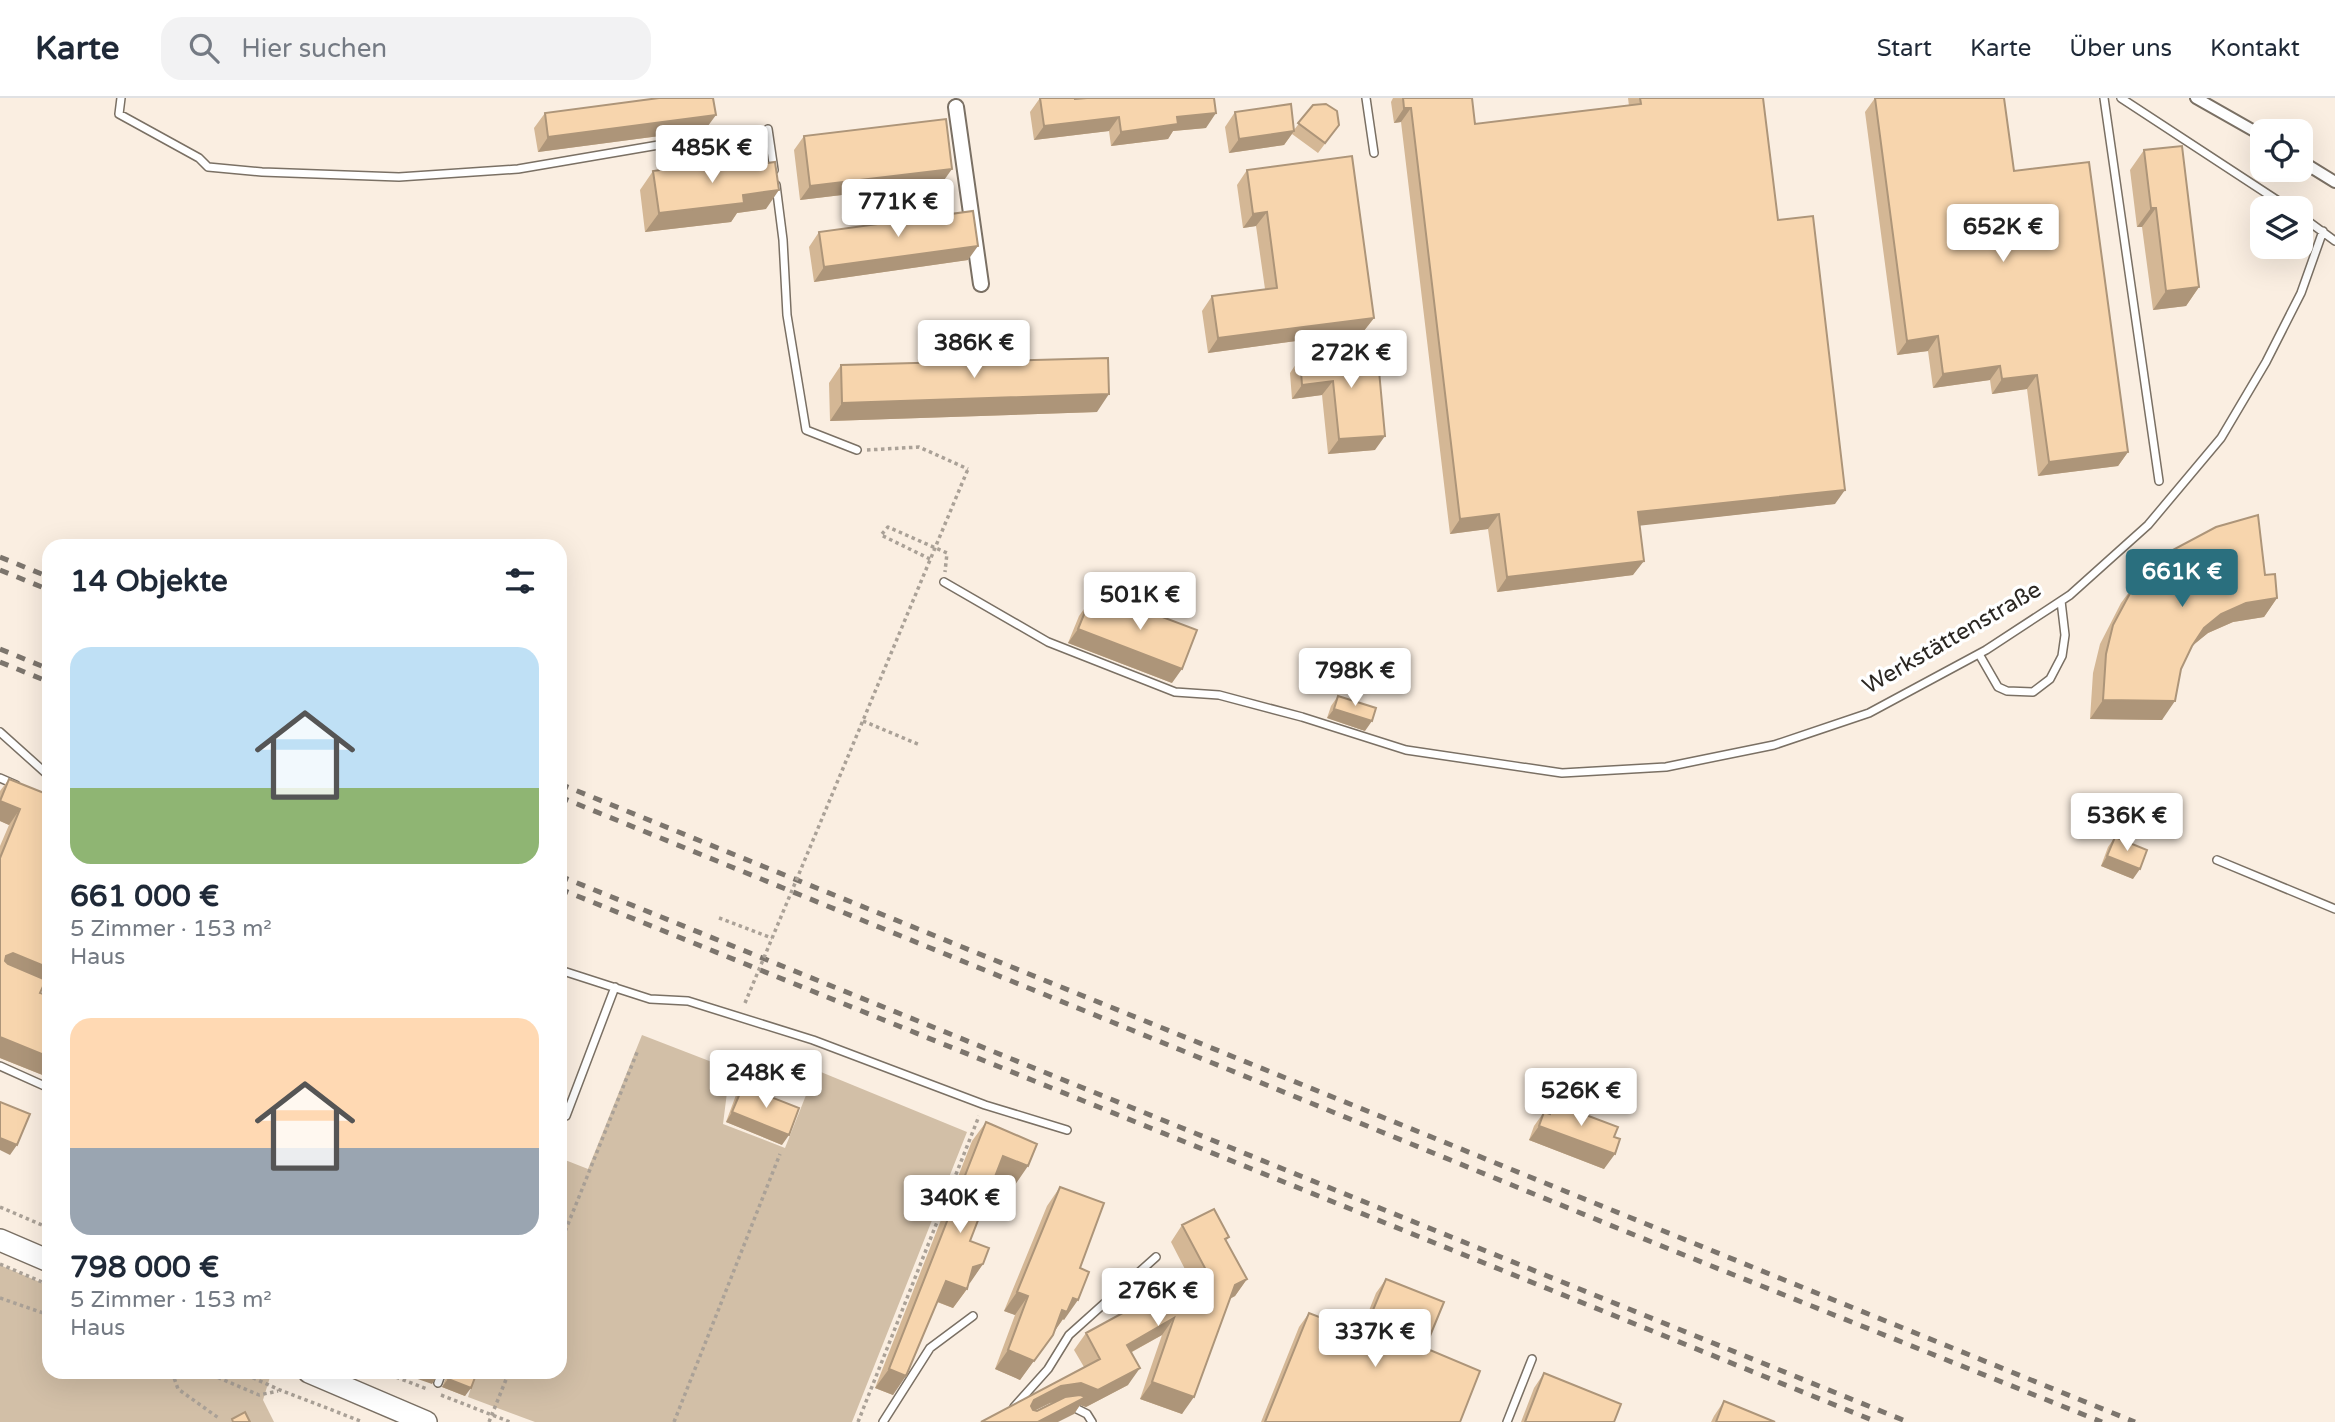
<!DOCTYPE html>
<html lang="de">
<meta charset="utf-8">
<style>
body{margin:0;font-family:"Varela Round",sans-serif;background:#f2f2f3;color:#1f2937;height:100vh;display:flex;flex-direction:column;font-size:26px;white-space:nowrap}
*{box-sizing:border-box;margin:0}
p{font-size:23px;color:#747a83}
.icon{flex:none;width:38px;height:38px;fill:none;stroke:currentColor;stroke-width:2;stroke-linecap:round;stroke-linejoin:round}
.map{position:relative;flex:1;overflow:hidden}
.sheet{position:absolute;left:42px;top:441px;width:525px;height:840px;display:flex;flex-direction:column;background:#fff;border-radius:21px;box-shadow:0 7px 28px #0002}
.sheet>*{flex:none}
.buttons{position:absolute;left:2250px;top:21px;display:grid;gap:14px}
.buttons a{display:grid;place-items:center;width:63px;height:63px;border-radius:14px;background:#fff;box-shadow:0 7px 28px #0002;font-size:35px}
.price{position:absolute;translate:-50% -60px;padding:0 16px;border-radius:7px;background:#fff;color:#222;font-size:23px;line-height:46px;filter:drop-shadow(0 2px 4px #0008)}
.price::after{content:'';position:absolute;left:50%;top:42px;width:21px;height:16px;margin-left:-10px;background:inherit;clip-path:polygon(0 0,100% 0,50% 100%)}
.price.active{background:#2a6f7e;color:#fff}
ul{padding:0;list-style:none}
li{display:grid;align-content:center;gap:14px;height:371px;padding:0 28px}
li span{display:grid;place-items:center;height:217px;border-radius:21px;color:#555}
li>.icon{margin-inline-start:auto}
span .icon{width:126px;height:126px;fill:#fffc;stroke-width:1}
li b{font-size:30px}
h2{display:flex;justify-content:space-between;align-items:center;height:84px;padding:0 28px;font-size:30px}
header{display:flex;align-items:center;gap:42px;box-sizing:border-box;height:98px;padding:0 35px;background:#fff;border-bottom:2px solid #e0e1e3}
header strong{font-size:33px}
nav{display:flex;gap:38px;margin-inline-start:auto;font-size:24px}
.search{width:490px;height:63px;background:#f2f2f3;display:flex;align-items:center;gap:18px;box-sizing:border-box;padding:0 24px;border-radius:21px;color:#747a83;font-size:26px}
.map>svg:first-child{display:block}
.green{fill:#d2bfa7}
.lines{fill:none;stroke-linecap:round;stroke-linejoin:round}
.service-casing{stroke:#7a7064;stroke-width:10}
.pedestrian-casing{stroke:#7a7064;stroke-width:14}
.minor-casing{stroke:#7a7064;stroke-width:18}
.secondary-casing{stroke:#7a7064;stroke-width:24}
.path{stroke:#aaa197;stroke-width:3.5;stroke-dasharray:3.5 3.5;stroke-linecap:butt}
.service{stroke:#fff;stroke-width:7}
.pedestrian{stroke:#fff;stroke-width:10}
.minor{stroke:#fff;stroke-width:14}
.secondary{stroke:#fff;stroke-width:21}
.rail{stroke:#7c756d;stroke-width:5;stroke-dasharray:9 9;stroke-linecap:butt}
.path-bridge{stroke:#aaa197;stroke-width:3.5;stroke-dasharray:3.5 3.5;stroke-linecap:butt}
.wall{fill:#d4b795;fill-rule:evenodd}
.shaded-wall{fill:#ad9579}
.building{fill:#f7d5ad;stroke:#ad9579;stroke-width:2}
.labels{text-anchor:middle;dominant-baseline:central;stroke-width:7;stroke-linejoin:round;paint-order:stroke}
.street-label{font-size:23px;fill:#2b2722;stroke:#fff}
</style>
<header>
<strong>Karte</strong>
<div class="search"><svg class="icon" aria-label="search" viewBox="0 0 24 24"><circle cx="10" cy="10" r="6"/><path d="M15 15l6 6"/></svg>Hier suchen</div>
<nav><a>Start</a><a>Karte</a><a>Über uns</a><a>Kontakt</a></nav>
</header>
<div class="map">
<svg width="2335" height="1324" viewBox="0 0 2335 1324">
<rect width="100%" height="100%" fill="#faeee1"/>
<path class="green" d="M642,937L730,971L723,1026L785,1050L816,972L967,1034L852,1324H535L468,1299L476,1274H560V1060L588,1071Z
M0,1167L49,1188V1274H259L270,1279L263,1302L274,1324H0Z"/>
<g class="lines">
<g class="service-casing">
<path id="service" d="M121,0L119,16L199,60L208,69L262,74L399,79L518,71L723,36
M1366,0L1374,55
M2104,0L2159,383
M2121,0L2289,110
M768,31L774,72
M776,87L783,142L787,217L806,332L857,352
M2301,118L2335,143
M944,484L1048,544L1175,594L1219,597L1302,619L1406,652L1562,675L1666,669L1774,647L1869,615L1986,552L2070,497L2148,427L2221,340L2266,264L2301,195L2323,133
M1979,556L1998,589L2007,593L2033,594L2050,581L2062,558L2065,537L2061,503
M0,634L49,678
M0,680L16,687
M2217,762L2335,811
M560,872L650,901L688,903L813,942L985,1007L1067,1032
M34,891L49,897
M0,968L49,990
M566,1018L615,889
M438,1285L442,1274
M1071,1308L1087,1316L1092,1324
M1014,1309L1048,1271L1069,1237L1156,1159
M883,1324L930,1250L973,1218
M1507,1324L1532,1261"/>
</g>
<g class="pedestrian-casing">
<path id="pedestrian" d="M2196,0L2263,38
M2301,63L2335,84"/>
</g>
<g class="minor-casing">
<path id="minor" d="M956,9L981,186"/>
</g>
<g class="secondary-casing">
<path id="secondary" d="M0,1142L49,1163
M309,1274L426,1324"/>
</g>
<path class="path" d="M867,352L919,349L968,371
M930,461L881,437L888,429L947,455L945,474
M863,623L920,647
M719,820L772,840
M0,1109L49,1130
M560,1146L638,952
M0,1166L49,1187
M0,1200L49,1217
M172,1274L178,1291L220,1321
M205,1274L259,1297L278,1293
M240,1274L280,1292L363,1324
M383,1274L427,1291
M441,1297L510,1324
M489,1324L509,1274
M674,1324L780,1056
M858,1324L979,1018"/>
<use href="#service" class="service"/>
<use href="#pedestrian" class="pedestrian"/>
<use href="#minor" class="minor"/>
<use href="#secondary" class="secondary"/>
<path class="rail" d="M0,459L49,479
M0,472L49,492
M0,551L49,571
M0,564L49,584
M560,686L2135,1324
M560,699L1659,1147L2102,1324
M560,778L1908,1324
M560,791L1877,1324"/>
<path class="path-bridge" d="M745,905L968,371"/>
</g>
<path class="wall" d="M1040,0L1075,1L1206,30L1173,33L1168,41L1111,48L1109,33L1034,42L1030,14Z
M1393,0H1472L1475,26L1629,8L1628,0H1763L1778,122L1835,406L1639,427L1633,477L1497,494L1488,431L1450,436L1401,24L1394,25L1391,4Z
M1875,0L2014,73L2128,354L2118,368L2038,378L2027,291L1992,296L1990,282L1933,290L1928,253L1897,257L1865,14Z
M1313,7L1339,27L1318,55L1292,36L1284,47L1229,55L1225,29L1235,14L1294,32Z
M545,15L705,32L538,54L534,30Z
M804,38L942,85L800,102L794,52Z
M2144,52L2199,189L2186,208L2153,212L2142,129H2137L2130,72Z
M739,69L766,111L737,115L731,124L645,134L640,92L653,73Z
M1247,72L1374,220L1363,234L1208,255L1202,213L1212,198L1265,191L1256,128L1243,130L1237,87Z
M819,134L968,162L814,184L809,149Z
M1377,251L1375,352L1328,356L1322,297L1292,301L1290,275L1300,260Z
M841,267L1097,314L830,323L829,285Z
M2265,477L2277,500L2264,519L2233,524L2208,535L2191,548L2181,571L2162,622L2090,621L2093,575L2100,546L2121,505L2135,486Z
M1120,503L1172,585L1068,545L1079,518L1089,504L1113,513Z
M1338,598L1365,633L1327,620L1331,608Z
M9,681L49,697L43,881L40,895L49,898V973L45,978L0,960V748L9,727L0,723V693Z
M2115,739L2133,781L2101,768L2108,749Z
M743,988L782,1047L726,1024L736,997Z
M1554,1005L1614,1039L1604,1071L1529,1042L1534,1028L1544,1014L1547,1015Z
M986,1024L1015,1087L994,1079L970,1143L983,1166L968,1186L967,1191L953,1210L937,1204L893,1297L875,1290L972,1043Z
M1060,1089L1080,1170L1064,1222L1063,1221L1020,1282L995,1271L1015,1217L1004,1213L1047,1108Z
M1182,1127L1229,1139L1226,1143L1247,1181L1235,1198L1230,1201L1182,1316L1140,1301L1162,1237L1132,1254L1128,1287L1086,1309L1080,1307L1074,1316L981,1324L1084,1269L1074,1252L1086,1235L1189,1179L1171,1144ZM1057,1304L1037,1313L1035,1312L1050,1305Z
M1386,1181L1425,1250L1460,1324H1261L1299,1229L1309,1215L1360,1235L1376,1195Z
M447,1274H477L465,1298L442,1289L448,1275Z
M1544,1275L1614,1324H1521L1534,1290Z
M1724,1303L1775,1324H1711L1714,1318Z"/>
<path class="shaded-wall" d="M1404,10H1411L1401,24L1394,25Z
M1216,15L1206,30L1173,33L1168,41L1111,48L1121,34L1177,19Z
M716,17L705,32L538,54L548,39Z
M1119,19L1109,33L1034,42L1044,28Z
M1294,33L1284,47L1229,55L1239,41Z
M952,71L942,85L800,102L810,88Z
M779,92L766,111L737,115L731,124L645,134L659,115L743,97Z
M2151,110H2156L2142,129H2137Z
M1267,114L1256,128L1243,130L1253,116Z
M978,148L968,162L814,184L824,169Z
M2199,189L2186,208L2153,212L2166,193Z
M1374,220L1363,234L1208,255L1218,240Z
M1938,238L1928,253L1897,257L1907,243Z
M2000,268L1990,282L1933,290L1943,276Z
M2037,277L2027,291L1992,296L2002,281Z
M1333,283L1322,297L1292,301L1302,287Z
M1109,296L1097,314L830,323L842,305Z
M1385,338L1375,352L1328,356L1339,341Z
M2128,354L2118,368L2038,378L2049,364Z
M1845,392L1835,406L1628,429L1638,414Z
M1499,416L1488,431L1450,436L1460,421Z
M1644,463L1633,477L1497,494L1507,479Z
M2277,500L2264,519L2233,524L2208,535L2191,549L2204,530L2221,516L2246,505Z
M1078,531L1182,571L1172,585L1068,545Z
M2103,602L2175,603L2162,622L2090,621Z
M1334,611L1372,623L1365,633L1327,620Z
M0,703L20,711L9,727L0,723Z
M2107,758L2140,771L2133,781L2101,768Z
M13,855L49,870V872L39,886L2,871L6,858Z
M0,939L49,959V973L45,978L0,960Z
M732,1014L789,1037L782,1047L726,1024Z
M1539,1028L1615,1056L1604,1071L1529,1042Z
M0,1040L17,1047L10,1057L0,1052Z
M1003,1058L1028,1068L1015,1087L989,1078Z
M983,1166L970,1185L960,1189L967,1191L953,1210L933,1202L946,1183L973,1169Z
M1247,1181L1235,1198L1223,1204L1235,1187Z
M1017,1194L1028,1198L1015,1217L1004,1213Z
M1073,1200L1078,1202L1064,1222L1063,1221L1054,1234L1062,1212Z
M1174,1220L1162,1237L1115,1263L1127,1247Z
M1053,1237L1020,1282L995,1271L1008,1252Z
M1140,1270L1128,1287L1086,1309L1080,1307L1074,1316L1058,1324H1038L1069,1302L1050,1305L1022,1319L1034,1302L1061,1288Z
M889,1271L906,1278L893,1297L875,1290Z
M415,1274H429L438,1277L432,1286L412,1279Z
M448,1281L471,1290L465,1298L442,1289Z
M1152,1284L1194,1299L1182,1316L1140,1301Z"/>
<path class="building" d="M659,0H713L716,17L548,39L545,15Z
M1040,0H1075V1L1087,0H1214L1216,15L1177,19L1178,26L1121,34L1119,19L1044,28Z
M1403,0H1472L1475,26L1641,6L1640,0H1763L1778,122L1813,118L1845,392L1638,414L1644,463L1507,479L1499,416L1460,421L1411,10H1404Z
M1875,0H2004L2014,73L2089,64L2128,354L2049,364L2037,277L2002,281L2000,268L1943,276L1938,238L1907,243Z
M1291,6L1294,33L1239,41L1235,14Z
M1326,6L1337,13L1339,27L1325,45L1298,25L1313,7Z
M946,21L952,71L810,88L804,38Z
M2182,48L2199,189L2166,193L2156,110H2151L2144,52Z
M1352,58L1374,220L1218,240L1212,198L1277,190L1267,114L1253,116L1247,72Z
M738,61L739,69L775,64L779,92L743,97L744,105L659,115L653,73Z
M973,113L978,148L824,169L819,134Z
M1377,251L1385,338L1339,341L1333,283L1302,287L1300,260Z
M1108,260L1109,296L842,305L841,267Z
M2258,417L2265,477L2275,476L2277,500L2246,505L2221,516L2204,530L2192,548L2181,571L2175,603L2103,602L2106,556L2113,527L2135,486L2151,468L2167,455L2216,429Z
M1120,503L1197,532L1182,571L1078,531L1089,504L1116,514Z
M1338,598L1376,610L1372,623L1334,611Z
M9,681L49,697V870L13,855L6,858L5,863L8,866L46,882L40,895L49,898V959L0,939V760L20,711L0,703Z
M2115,739L2147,752L2140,771L2107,758Z
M743,988L799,1010L789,1037L732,1014Z
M0,1004L30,1016L17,1047L0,1040Z
M1554,1005L1618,1029L1614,1039L1620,1041L1615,1056L1539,1028L1544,1014L1550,1016Z
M986,1024L1037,1046L1028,1068L1003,1058L970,1143L989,1150L983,1166L973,1169L967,1191L946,1183L906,1278L889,1271Z
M1060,1089L1104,1105L1080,1170L1089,1174L1078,1202L1073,1200L1067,1214L1062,1212L1053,1237L1034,1263L1008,1252L1028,1198L1017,1194Z
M1214,1111L1229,1139L1225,1141L1247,1181L1235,1187L1194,1299L1152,1284L1174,1220L1127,1247L1140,1270L1098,1292L1081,1285L1061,1288L1034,1302L1031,1308L1033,1312L1037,1313L1065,1299L1080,1297L1086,1299L1038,1324H981L1100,1261L1086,1235L1205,1170L1182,1127Z
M1386,1181L1444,1204L1425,1250L1480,1273L1460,1324H1265L1309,1215L1363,1236Z
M451,1274H477L471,1290L448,1281Z
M1544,1275L1621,1306L1614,1324H1525Z
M1724,1303L1775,1324H1716Z
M245,1314L250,1324H233L232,1321Z"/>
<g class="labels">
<g class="street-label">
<text transform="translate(1952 540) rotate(-30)">Werkstättenstraße</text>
</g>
</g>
</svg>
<div class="buttons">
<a><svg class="icon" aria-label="locate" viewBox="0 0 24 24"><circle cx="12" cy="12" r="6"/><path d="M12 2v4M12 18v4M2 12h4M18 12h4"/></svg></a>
<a><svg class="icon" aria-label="layers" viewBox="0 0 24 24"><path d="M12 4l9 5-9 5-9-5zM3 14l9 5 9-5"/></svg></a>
</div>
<b class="price" style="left:712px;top:87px">485K €</b>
<b class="price" style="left:898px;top:141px">771K €</b>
<b class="price" style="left:2003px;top:166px">652K €</b>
<b class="price" style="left:974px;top:282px">386K €</b>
<b class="price" style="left:1351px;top:292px">272K €</b>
<b class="price active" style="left:2182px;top:511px">661K €</b>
<b class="price" style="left:1140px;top:534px">501K €</b>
<b class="price" style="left:1355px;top:610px">798K €</b>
<b class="price" style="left:2127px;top:755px">536K €</b>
<b class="price" style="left:766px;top:1012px">248K €</b>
<b class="price" style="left:1581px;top:1030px">526K €</b>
<b class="price" style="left:960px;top:1137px">340K €</b>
<b class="price" style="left:1158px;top:1230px">276K €</b>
<b class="price" style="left:1375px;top:1271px">337K €</b>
<section class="sheet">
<h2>14 Objekte<svg class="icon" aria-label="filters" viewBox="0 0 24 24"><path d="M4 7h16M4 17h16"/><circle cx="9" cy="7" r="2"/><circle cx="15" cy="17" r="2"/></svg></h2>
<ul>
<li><span style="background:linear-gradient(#bfe0f5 65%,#8fb573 0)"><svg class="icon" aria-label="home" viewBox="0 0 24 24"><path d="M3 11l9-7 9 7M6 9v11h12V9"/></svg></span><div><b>661 000 €</b><p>5 Zimmer · 153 m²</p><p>Haus</p></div></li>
<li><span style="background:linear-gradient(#ffd9b3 60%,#9aa5b1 0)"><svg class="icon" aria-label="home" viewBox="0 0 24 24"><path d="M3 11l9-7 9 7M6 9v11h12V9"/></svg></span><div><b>798 000 €</b><p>5 Zimmer · 153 m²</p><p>Haus</p></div></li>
</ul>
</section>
</div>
